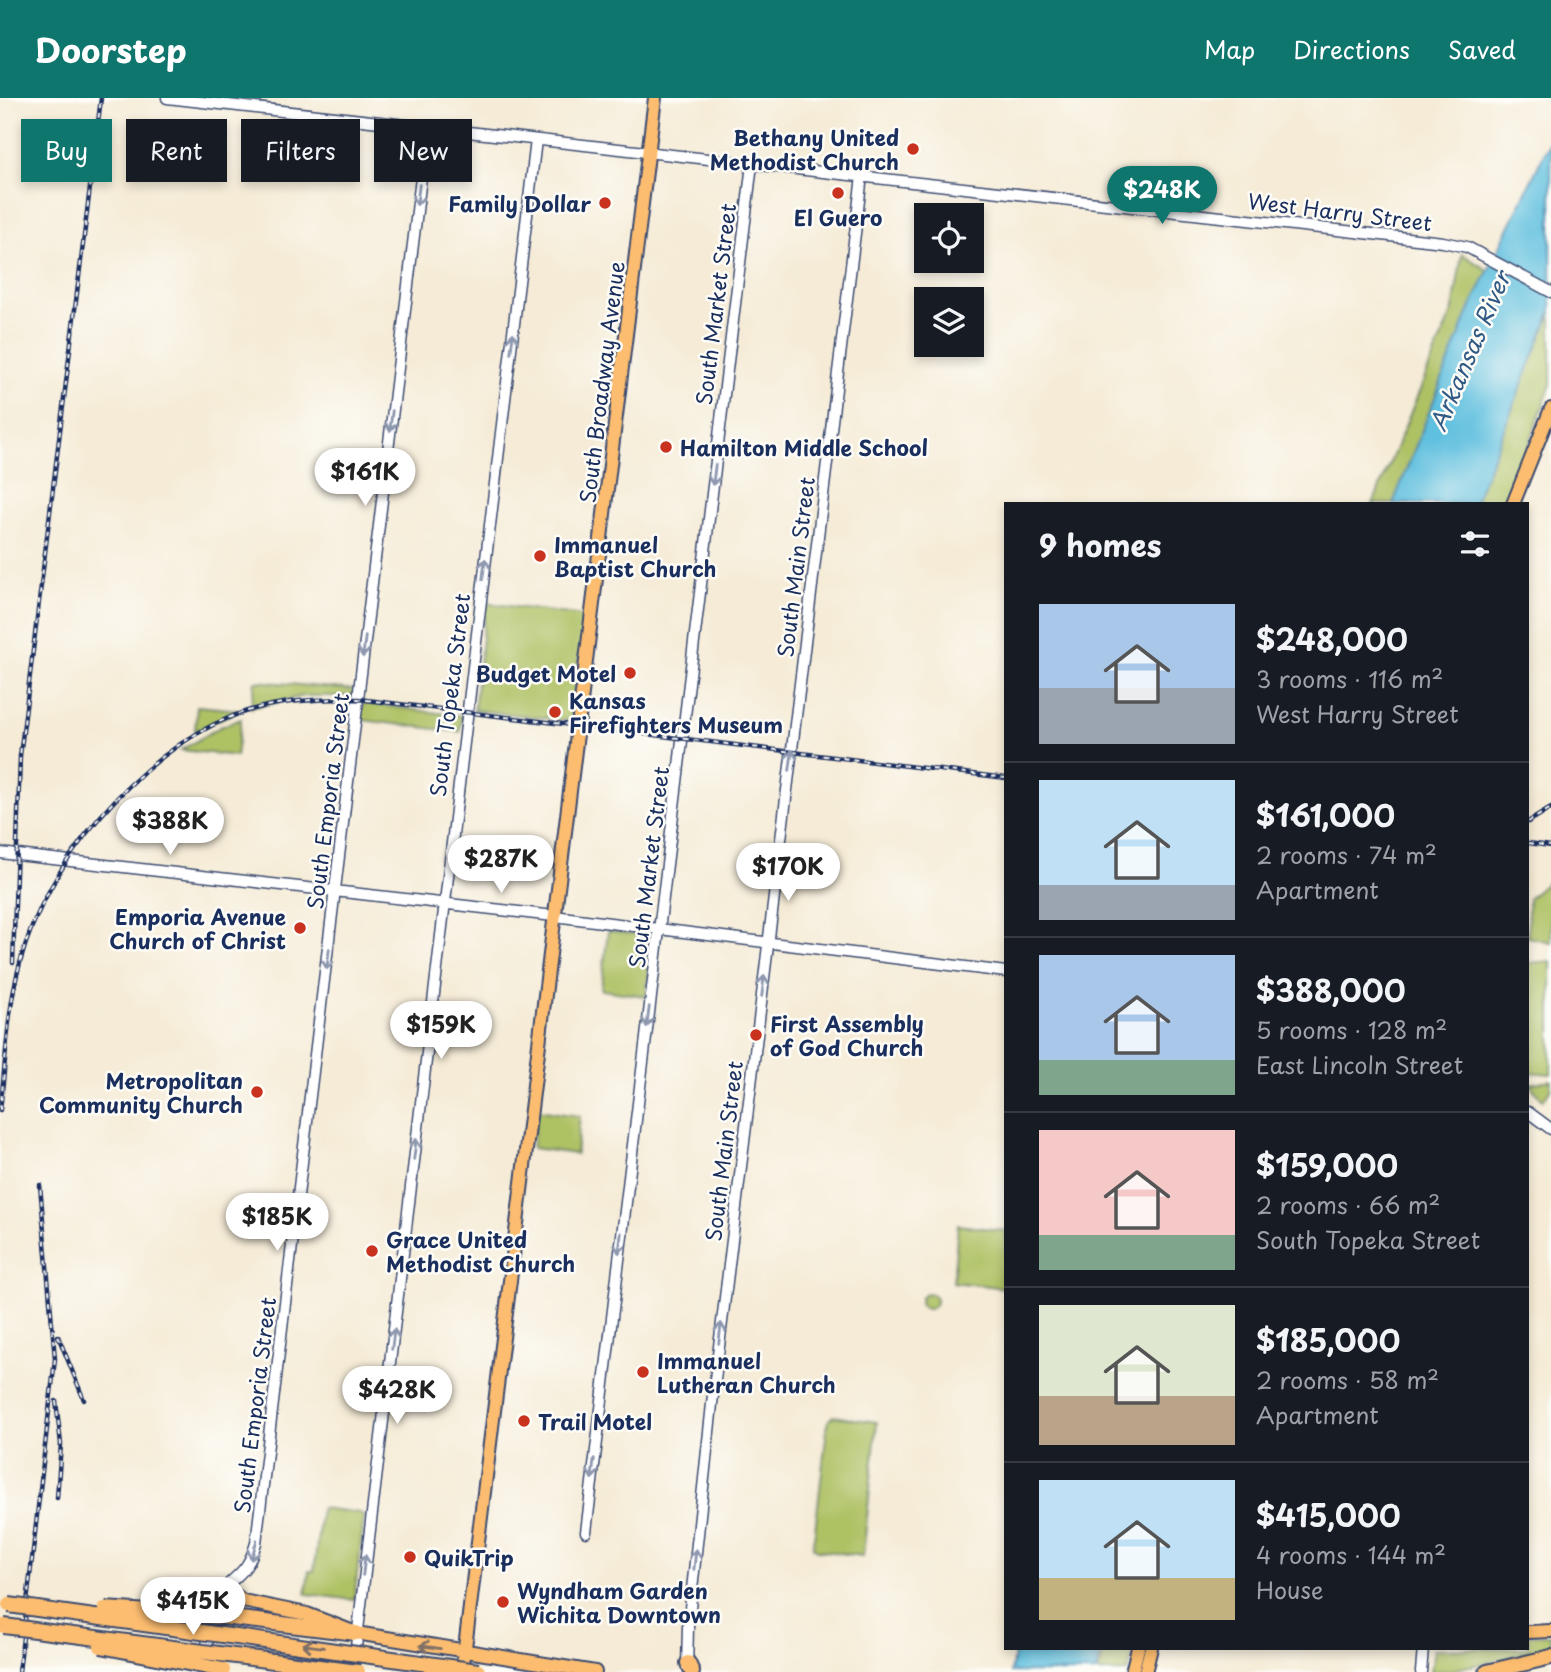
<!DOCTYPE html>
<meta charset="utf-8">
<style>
body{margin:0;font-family:"Playpen Sans",sans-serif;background:#242831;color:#f1f3f6;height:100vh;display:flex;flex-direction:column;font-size:26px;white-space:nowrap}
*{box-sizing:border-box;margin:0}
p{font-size:23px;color:#9ea1a6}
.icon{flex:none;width:38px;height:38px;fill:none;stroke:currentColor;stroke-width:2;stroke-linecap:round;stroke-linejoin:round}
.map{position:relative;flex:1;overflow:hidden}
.sheet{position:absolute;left:1004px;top:404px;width:525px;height:1148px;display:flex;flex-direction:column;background:#171b24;border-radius:0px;box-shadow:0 4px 10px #0003}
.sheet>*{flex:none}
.top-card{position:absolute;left:21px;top:21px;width:665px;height:63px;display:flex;gap:14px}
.buttons{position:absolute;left:914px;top:105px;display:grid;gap:14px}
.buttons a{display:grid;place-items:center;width:70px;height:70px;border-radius:0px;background:#171b24;box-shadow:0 4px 10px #0003;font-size:35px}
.price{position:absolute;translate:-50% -60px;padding:0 16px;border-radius:24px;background:#fff;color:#222;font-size:23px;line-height:46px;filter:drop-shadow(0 2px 4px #0008)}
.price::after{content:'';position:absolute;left:50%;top:42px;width:21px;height:16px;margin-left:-10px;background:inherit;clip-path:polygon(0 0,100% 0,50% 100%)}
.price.active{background:#0f766e;color:#fff}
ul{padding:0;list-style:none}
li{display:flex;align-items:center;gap:21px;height:175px;padding:0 35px}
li+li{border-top:2px solid #363941}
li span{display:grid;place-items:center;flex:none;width:196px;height:140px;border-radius:0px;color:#555}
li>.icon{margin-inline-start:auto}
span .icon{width:84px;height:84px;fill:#fffc;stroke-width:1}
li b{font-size:30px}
h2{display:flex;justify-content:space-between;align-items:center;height:84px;padding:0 35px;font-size:30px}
.chip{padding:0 24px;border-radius:0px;background:#171b24;box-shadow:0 4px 10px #0003;font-size:24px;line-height:63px}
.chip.active{background:#0f766e;color:#fff}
header{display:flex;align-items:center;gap:42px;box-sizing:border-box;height:98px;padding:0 35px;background:#0f766e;color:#fff}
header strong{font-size:33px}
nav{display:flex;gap:38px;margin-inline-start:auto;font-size:24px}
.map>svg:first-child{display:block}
.green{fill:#aec164;stroke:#647861;stroke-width:2}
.water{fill:#61c0df;stroke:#3e789e;stroke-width:2}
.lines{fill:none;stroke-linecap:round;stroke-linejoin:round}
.minor-casing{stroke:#3c4b70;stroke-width:13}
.major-casing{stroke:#3c4b70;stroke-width:16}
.highway-casing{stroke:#3c4b70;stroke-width:18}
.minor{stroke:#fff;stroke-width:10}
.major{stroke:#fcbd6f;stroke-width:12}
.highway{stroke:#fcbd6f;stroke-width:14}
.rail-casing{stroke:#1b2f5e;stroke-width:4.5}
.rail{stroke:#fdfcf7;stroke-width:2;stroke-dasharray:5;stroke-linecap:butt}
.highway-bridge-casing{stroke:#3c4b70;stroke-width:18;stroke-linecap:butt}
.highway-bridge{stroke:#fcbd6f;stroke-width:14}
.oneway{stroke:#8d97ae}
.oneway2{stroke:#806f66}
.poi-dot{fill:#c8321e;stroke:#fdfcf7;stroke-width:2.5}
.labels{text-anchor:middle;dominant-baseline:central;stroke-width:5;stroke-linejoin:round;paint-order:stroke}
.poi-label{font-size:21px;font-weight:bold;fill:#1b2f5e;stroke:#fdfcf7;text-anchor:start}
.street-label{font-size:21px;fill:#1b2f5e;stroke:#fdfcf7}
.water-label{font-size:23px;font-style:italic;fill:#305a85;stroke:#fdfcf7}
</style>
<header>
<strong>Doorstep</strong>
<nav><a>Map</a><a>Directions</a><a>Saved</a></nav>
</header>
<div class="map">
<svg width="1551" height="1574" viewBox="0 0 1551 1574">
<rect width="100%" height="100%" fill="#fdfcf7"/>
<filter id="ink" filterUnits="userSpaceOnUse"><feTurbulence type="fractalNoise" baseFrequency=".0143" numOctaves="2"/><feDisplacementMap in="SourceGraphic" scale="14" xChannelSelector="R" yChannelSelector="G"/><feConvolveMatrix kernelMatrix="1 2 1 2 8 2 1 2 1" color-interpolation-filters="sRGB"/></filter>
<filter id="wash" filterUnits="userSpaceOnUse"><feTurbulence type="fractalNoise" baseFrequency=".00686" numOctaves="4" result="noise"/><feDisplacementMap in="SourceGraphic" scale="28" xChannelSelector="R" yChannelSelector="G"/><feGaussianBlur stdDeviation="1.57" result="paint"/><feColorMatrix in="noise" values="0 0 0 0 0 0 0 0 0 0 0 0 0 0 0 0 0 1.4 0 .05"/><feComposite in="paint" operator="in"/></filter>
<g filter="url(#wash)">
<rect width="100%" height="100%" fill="#f5ebd6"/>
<path class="green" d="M1462,156L1489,173L1393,406H1373L1453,212Z
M1551,214V286L1507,406H1474Z
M486,505L584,518L571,623L474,612Z
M255,583L355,592L354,598H304L251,610Z
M363,605L462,618L460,634L361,622Z
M197,608L240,612L195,633Z
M241,621L236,658L181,652L220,629Z
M1551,781V844L1528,839V801Z
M608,833L653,839L646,898L601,892Z
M1551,863V976L1528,974V865Z
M1551,982L1550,992L1543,1002L1529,986Z
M537,1012L580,1018L576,1056L532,1050Z
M958,1127L1006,1133V1190L953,1184Z
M920 1203a8 8 0 1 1 16 0a8 8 0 1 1-16 0Z
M833,1318L877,1324L863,1458L818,1452L813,1449L828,1323Z
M321,1410L360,1415L364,1419L354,1502L306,1496L309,1473H314Z
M1528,1537H1551V1549L1449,1573L1431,1574L1434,1551L1528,1550Z
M1105,1551H1134L1128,1574H1098Z"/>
<path class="water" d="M1551,41V214L1474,406H1393L1469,213Z
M1015,1551V1550L1102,1551L1096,1574H1011Z"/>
</g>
<g filter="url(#ink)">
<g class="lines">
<g class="minor-casing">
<path id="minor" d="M167,0L1443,144L1467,149L1551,194
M0,755L554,818L1006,874
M1528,1014L1551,1031
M586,1434L752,66
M687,1569L688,1529L712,1306L862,78
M207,1574C207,1551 206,1518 219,1498C235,1474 246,1480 256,1445L427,30
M353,1574L536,42
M1421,1574L1423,1550"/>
</g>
<g class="major-casing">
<path id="major" d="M1513,406L1551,311
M226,1490L243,1503L307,1516L356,1535L595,1574
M1528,1534L1551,1533
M462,1574L655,0
M1132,1574L1138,1550
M1145,1574L1151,1550"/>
</g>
<g class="highway-casing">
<path id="highway" d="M224,1519L356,1535
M688,1565L692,1574
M1487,1574L1551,1559"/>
</g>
<use href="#minor" class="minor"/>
<use href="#major" class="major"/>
<use href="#highway" class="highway"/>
<g class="rail-casing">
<path id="rail" d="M1528,724L1551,710
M1528,745L1551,748
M13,865L20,658L101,0
M0,1012C6,964 7,912 20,865C45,767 138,655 233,618C274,602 315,601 358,601L1006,680
M58,1238L84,1302
M56,1303L61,1346L57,1400
M19,1574L55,1261L40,1087"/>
</g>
<use href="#rail" class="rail"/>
<g class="highway-bridge-casing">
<path id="highway-bridge" d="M9,1507L478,1573
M105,1511L224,1519
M4,1528L358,1574
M101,1548L223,1572"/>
</g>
<use href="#highway-bridge" class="highway-bridge"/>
</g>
<defs><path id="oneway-shaft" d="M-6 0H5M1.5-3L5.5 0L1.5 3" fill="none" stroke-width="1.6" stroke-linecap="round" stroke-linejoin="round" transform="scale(1.75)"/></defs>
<g class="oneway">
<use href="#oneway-shaft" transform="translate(418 97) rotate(97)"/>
<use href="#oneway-shaft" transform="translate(512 245) rotate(-83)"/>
<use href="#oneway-shaft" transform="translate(391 323) rotate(97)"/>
<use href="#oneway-shaft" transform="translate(714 377) rotate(97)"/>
<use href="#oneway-shaft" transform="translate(484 471) rotate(-83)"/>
<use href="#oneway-shaft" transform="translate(364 549) rotate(97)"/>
<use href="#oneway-shaft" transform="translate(791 662) rotate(-83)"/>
<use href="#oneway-shaft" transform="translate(328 861) rotate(97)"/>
<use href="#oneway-shaft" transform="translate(763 888) rotate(-83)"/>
<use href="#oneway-shaft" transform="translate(648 919) rotate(97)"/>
<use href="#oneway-shaft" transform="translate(415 1051) rotate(-83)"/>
<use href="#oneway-shaft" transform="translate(620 1145) rotate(97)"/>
<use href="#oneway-shaft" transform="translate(720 1235) rotate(-83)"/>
<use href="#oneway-shaft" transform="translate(393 1241) rotate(-83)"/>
<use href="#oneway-shaft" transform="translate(593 1371) rotate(97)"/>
<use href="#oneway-shaft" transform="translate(254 1452) rotate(106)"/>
<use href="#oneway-shaft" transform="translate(695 1461) rotate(-84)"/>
<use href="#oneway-shaft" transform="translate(364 1467) rotate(-83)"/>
</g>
<g class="oneway2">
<use href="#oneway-shaft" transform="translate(313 1548) rotate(-172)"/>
<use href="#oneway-shaft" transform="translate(430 1549) rotate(-171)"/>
</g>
</g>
<g class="poi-dot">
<circle cx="913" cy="51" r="7"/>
<circle cx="838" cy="95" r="7"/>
<circle cx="605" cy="105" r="7"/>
<circle cx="666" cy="349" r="7"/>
<circle cx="540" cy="458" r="7"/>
<circle cx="630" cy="575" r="7"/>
<circle cx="555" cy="614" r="7"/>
<circle cx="300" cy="830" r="7"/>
<circle cx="756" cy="937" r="7"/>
<circle cx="257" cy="994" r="7"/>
<circle cx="372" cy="1153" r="7"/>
<circle cx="643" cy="1274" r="7"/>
<circle cx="524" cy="1323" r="7"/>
<circle cx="410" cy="1459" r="7"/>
<circle cx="503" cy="1504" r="7"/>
</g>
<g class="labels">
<g class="poi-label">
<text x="899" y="39" text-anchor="end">Bethany United<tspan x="899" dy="24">Methodist Church</tspan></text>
<text x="591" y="105" text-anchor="end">Family Dollar</text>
<text x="838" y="119" text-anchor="middle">El Guero</text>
<text x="680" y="349">Hamilton Middle School</text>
<text x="554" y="446">Immanuel<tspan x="554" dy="24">Baptist Church</tspan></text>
<text x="616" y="575" text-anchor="end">Budget Motel</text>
<text x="569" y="602">Kansas<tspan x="569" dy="24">Firefighters Museum</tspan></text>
<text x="286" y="818" text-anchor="end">Emporia Avenue<tspan x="286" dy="24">Church of Christ</tspan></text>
<text x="770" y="925">First Assembly<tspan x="770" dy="24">of God Church</tspan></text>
<text x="243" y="982" text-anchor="end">Metropolitan<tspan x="243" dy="24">Community Church</tspan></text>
<text x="386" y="1141">Grace United<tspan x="386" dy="24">Methodist Church</tspan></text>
<text x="657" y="1262">Immanuel<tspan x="657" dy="24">Lutheran Church</tspan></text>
<text x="538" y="1323">Trail Motel</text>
<text x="424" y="1459">QuikTrip</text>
<text x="517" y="1492">Wyndham Garden<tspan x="517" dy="24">Wichita Downtown</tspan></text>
</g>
<g class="street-label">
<text transform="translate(1340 113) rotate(7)">West Harry Street</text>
<text transform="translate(715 206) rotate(-83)">South Market Street</text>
<text transform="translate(601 284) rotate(-83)">South Broadway Avenue</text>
<text transform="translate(795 469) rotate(-83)">South Main Street</text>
<text transform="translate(449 597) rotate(-83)">South Topeka Street</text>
<text transform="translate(327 703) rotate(-83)">South Emporia Street</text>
<text transform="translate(648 769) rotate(-83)">South Market Street</text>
<text transform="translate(723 1053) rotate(-83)">South Main Street</text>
<text transform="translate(254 1307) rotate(-83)">South Emporia Street</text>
</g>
<g class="water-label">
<text transform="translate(1469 253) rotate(-67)">Arkansas River</text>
</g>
</g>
</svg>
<div class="buttons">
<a><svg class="icon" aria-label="locate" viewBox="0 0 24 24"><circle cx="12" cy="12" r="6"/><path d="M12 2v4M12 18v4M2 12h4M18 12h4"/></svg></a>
<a><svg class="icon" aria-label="layers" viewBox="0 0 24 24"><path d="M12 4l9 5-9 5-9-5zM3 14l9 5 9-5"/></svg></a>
</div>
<b class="price active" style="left:1162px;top:128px">$248K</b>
<b class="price" style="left:365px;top:410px">$161K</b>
<b class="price" style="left:170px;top:759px">$388K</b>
<b class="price" style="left:501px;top:797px">$287K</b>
<b class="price" style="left:788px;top:805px">$170K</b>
<b class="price" style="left:441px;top:963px">$159K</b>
<b class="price" style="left:277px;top:1155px">$185K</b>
<b class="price" style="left:397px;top:1328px">$428K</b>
<b class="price" style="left:193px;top:1539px">$415K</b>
<div class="top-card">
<a class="chip active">Buy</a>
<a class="chip">Rent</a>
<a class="chip">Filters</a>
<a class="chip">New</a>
</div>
<section class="sheet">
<h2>9 homes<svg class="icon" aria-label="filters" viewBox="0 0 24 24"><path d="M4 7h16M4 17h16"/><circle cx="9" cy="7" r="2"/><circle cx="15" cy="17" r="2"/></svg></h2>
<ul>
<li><span style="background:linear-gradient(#a9c7e8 60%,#9aa5b1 0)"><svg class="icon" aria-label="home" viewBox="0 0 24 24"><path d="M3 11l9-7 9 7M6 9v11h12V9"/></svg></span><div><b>$248,000</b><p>3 rooms · 116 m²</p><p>West Harry Street</p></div></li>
<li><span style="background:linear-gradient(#bfe0f5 75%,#9aa5b1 0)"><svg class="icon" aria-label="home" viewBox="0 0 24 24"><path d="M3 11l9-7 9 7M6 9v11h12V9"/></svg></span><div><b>$161,000</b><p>2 rooms · 74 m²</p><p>Apartment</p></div></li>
<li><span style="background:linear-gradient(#a9c7e8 75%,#7fa58c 0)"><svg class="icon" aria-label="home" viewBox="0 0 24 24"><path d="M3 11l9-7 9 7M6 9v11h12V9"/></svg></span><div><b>$388,000</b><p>5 rooms · 128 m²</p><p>East Lincoln Street</p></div></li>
<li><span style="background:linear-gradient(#f6c9c9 75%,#7fa58c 0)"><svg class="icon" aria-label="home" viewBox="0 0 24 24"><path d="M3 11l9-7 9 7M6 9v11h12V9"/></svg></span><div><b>$159,000</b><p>2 rooms · 66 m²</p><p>South Topeka Street</p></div></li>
<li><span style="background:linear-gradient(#dfe7d0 65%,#b9a48a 0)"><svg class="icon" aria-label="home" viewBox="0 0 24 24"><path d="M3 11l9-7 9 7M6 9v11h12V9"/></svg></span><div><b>$185,000</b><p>2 rooms · 58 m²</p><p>Apartment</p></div></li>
<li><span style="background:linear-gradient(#bfe0f5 70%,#c2b280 0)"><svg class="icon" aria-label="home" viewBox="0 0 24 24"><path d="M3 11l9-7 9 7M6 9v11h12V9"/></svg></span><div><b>$415,000</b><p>4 rooms · 144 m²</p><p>House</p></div></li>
</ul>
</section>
</div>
